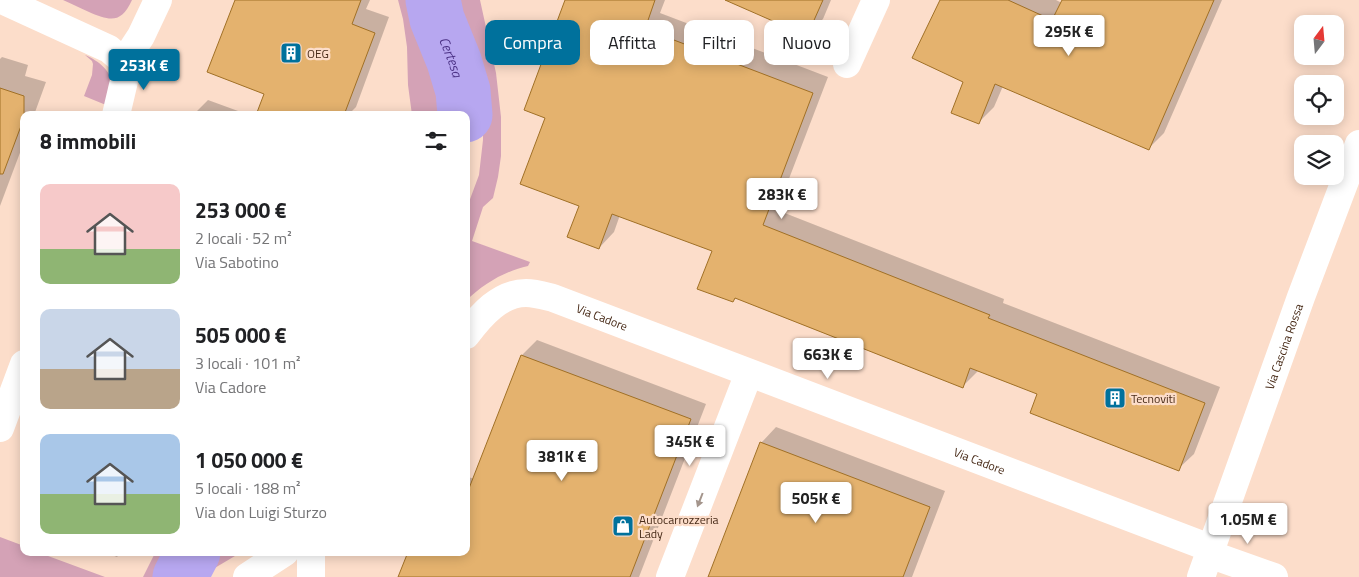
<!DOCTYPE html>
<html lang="it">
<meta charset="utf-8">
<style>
body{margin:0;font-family:"Titillium Web",sans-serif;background:#f6f6f6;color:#202124;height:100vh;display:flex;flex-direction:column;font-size:19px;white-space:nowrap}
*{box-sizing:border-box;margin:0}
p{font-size:16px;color:#757577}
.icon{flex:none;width:28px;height:28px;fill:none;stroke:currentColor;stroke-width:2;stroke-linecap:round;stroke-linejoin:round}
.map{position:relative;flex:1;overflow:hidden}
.sheet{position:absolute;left:20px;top:111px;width:450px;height:445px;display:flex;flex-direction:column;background:#fff;border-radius:10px;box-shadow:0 2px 12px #0003}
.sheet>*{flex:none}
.banner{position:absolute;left:485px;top:20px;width:475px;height:45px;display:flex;gap:10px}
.needle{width:32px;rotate:16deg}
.buttons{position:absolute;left:1294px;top:15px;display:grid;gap:10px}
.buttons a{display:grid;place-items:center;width:50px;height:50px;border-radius:10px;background:#fff;box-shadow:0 2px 12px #0003;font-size:25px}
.price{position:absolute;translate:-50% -42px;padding:0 11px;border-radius:5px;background:#fff;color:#222;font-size:16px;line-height:32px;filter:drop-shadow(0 1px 2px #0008)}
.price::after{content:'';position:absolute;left:50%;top:30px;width:15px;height:11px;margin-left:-8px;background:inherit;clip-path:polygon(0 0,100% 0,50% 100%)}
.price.selected{background:#00719c;color:#fff}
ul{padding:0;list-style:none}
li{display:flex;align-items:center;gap:15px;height:125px;padding:0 20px}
li span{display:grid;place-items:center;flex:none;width:140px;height:100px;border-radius:10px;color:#555}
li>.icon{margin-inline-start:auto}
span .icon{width:60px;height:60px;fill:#fffc;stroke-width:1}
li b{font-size:21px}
h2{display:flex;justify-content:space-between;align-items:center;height:60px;padding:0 20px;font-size:21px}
.pill{padding:0 18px;border-radius:10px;background:#fff;box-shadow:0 2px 12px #0003;font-size:18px;line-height:45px}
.pill.selected{background:#00719c;color:#fff}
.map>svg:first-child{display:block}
.green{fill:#d4a2b6}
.shadow{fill:#0003}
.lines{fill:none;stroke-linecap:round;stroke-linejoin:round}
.river{stroke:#b7a7f0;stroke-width:55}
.building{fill:#e4b26e;stroke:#a07026}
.minor{stroke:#fff;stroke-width:28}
.oneway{fill:#a4958c}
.labels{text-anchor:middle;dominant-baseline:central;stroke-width:4.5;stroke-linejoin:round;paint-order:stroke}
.poi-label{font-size:12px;fill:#482b18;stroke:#fcddca;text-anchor:start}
.street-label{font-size:12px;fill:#482b18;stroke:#fcddca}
.water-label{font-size:14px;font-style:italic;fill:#4d3387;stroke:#fcddca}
</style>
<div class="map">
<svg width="1359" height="577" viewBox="0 0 1359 577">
<rect width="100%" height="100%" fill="#fcddca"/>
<path class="green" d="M63,0H132C121,24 110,21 89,12C80,8 72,4 63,0Z
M398,0H420C431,39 455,73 456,115H412L408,85L407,47L403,19Z
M450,0H480L496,73L501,117V156L498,177L493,198L483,207L472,241L530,262L528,266C505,271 483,284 466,301V210L479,175L483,140V121L481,81L478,65L473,53L459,31Z
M85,55C95,59 110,69 111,81C112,88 107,98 106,105L84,96L92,75L93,64L92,61Z
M0,537L24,546V552L40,553L105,577H0Z
M155,553H170L156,577H143Z
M213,553V552L240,553L213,569L204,572Z"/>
<path class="shadow" d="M236,0H370L366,9L389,17L356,107L348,115H320Z
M567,0H665L660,13L828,77L777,210L1004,299L1003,303L1220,387L1194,454L1178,469L1039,393L979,370L962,387L736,298L733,301L714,250L620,215L614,232L599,248L547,117Z
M735,0H831L823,19L807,34Z
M941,0H1056L1062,3L1063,0H1222L1164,133L1149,148L1003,86L994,107L979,122L965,81Z
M2,57L28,65L25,76L46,82L34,115H24V142L0,206V59Z
M208,100L249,115H193Z
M537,340L706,404L639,577H400L466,552V476L474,479L522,355Z
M776,427L945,491L912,577H709L761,443Z
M104,552H121L117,557Z"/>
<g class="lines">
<g class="river">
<path id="s1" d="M433,0L437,19L454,61L463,91L465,115"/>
<path d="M180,577L193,552"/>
</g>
</g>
<path class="building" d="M235,0H361L352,24L375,33L344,115H256L264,94L207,72Z
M565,0H655L645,29L813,93L763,225L990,315L988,318L1205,403L1179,471L1030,413L1037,394L970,368L963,388L735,298L733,302L697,289L712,251L612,214L599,249L567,237L579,206L520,184L545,118L524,110Z
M725,0H823L807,36Z
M940,0H1008L1052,20L1062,0H1214L1149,150L995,84L979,124L951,113L963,82L912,58Z
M0,88L24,96V118L3,174H0Z
M521,355L691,419L630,577H398L408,552H466V496Z
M760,442L930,507L903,577H708Z"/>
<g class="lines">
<g class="minor">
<path d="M2,0L109,49L124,62"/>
<path d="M847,64L876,0"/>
<path d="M116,115L124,81V62L141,36L158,0"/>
<path id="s2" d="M466,335C481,315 500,293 526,293C535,293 545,296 553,298L1210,548"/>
<path d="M0,428L24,364"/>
<path d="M311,552V577"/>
<path d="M1209,554L1274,577"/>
<path d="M247,577L285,552"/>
<path d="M670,577L749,373"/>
<path id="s3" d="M1201,577L1301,297L1359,144"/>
</g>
</g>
<defs><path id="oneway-solid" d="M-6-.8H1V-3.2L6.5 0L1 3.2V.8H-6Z" transform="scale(1.25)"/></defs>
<use class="oneway" href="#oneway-solid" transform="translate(700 500) rotate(111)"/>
<defs>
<g id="building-square" transform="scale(1.125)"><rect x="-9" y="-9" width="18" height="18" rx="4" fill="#00719c" stroke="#fcddca"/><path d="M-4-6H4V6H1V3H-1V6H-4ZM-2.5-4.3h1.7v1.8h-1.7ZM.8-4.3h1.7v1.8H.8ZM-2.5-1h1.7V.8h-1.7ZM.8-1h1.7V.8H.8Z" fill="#fff"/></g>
<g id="shop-square" transform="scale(1.125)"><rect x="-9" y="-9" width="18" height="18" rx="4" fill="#00719c" stroke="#fcddca"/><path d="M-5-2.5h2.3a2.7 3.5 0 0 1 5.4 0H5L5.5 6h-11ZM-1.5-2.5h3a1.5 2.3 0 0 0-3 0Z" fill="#fff"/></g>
</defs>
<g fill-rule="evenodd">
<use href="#building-square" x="291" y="53"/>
<use href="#building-square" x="1115" y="398"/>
<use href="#shop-square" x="623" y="526"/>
</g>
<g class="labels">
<g class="poi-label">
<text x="307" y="53">OEG</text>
<text x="1131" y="398">Tecnoviti</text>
<text x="639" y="519">Autocarrozzeria<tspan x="639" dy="14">Lady</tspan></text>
</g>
<g class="street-label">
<text stroke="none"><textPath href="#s2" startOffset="156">Via Cadore</textPath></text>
<text stroke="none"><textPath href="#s3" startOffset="245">Via Cascina Rossa</textPath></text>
<text stroke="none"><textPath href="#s2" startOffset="560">Via Cadore</textPath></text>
</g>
<g class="water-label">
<text stroke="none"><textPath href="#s1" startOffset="60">Certesa</textPath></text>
</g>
</g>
</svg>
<div class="buttons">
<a><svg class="needle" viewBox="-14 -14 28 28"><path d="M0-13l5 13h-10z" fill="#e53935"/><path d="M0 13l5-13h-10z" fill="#757577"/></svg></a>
<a><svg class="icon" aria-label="locate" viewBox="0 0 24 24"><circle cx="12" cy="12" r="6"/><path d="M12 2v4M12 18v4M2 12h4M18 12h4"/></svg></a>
<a><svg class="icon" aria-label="layers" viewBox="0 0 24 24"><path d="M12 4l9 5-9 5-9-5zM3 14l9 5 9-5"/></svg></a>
</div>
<b class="price" style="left:1069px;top:57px">295K €</b>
<b class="price selected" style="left:144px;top:91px">253K €</b>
<b class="price" style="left:782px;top:220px">283K €</b>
<b class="price" style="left:828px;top:380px">663K €</b>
<b class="price" style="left:690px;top:467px">345K €</b>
<b class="price" style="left:562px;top:482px">381K €</b>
<b class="price" style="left:816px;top:524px">505K €</b>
<b class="price" style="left:1248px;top:545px">1.05M €</b>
<div class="banner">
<a class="pill selected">Compra</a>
<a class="pill">Affitta</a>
<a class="pill">Filtri</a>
<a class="pill">Nuovo</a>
</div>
<section class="sheet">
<h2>8 immobili<svg class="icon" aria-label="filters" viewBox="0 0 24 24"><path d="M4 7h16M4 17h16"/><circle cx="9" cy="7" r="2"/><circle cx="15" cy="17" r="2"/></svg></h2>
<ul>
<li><span style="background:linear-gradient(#f6c9c9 65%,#8fb573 0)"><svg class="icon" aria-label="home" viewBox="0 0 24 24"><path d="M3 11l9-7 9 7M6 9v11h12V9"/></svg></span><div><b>253 000 €</b><p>2 locali · 52 m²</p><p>Via Sabotino</p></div></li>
<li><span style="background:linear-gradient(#c9d6e8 60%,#b9a48a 0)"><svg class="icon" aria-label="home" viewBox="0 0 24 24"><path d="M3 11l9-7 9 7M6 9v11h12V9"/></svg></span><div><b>505 000 €</b><p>3 locali · 101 m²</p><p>Via Cadore</p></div></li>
<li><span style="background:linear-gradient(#a9c7e8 60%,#8fb573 0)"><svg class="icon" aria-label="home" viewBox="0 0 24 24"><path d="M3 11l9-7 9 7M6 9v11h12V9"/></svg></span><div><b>1 050 000 €</b><p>5 locali · 188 m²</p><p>Via don Luigi Sturzo</p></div></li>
</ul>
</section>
</div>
